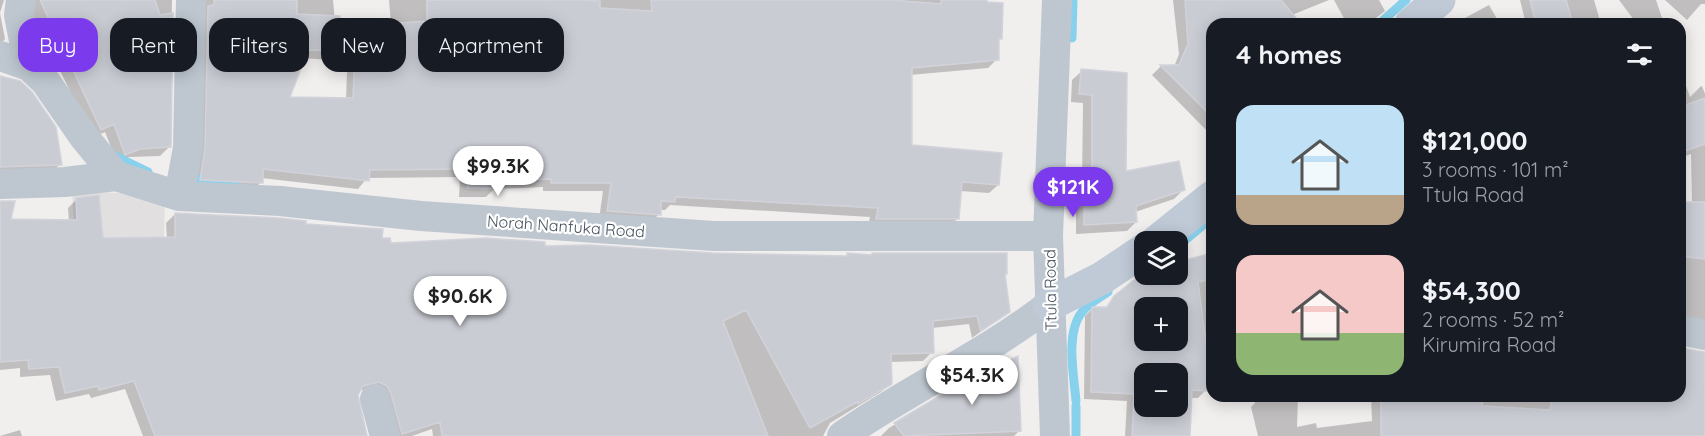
<!DOCTYPE html>
<meta charset="utf-8">
<style>
body{margin:0;font-family:Quicksand,sans-serif;background:#20242c;color:#f1f3f6;height:100vh;display:flex;flex-direction:column;font-size:22px;white-space:nowrap}
*{box-sizing:border-box;margin:0}
p{font-size:20px;color:#9ea1a6}
.icon{flex:none;width:33px;height:33px;fill:none;stroke:currentColor;stroke-width:2;stroke-linecap:round;stroke-linejoin:round}
.map{position:relative;flex:1;overflow:hidden}
.drawer{position:absolute;left:1206px;top:18px;width:480px;height:384px;display:flex;flex-direction:column;background:#171b24;border-radius:18px;box-shadow:0 3px 15px #0003}
.drawer>*{flex:none}
.banner{position:absolute;left:18px;top:18px;width:570px;height:54px;display:flex;gap:12px}
.tools{position:absolute;left:1134px;top:231px;display:grid;gap:12px}
.tools a{display:grid;place-items:center;width:54px;height:54px;border-radius:12px;background:#171b24;box-shadow:0 3px 15px #0003;font-size:30px}
.price{position:absolute;translate:-50% -51px;padding:0 14px;border-radius:21px;background:#fff;color:#222;font-size:20px;line-height:39px;filter:drop-shadow(0 2px 3px #0008)}
.price::after{content:'';position:absolute;left:50%;top:36px;width:18px;height:14px;margin-left:-9px;background:inherit;clip-path:polygon(0 0,100% 0,50% 100%)}
.price.current{background:#7c3aed;color:#fff}
ul{padding:0;list-style:none}
li{display:flex;align-items:center;gap:18px;height:150px;padding:0 30px}
li span{display:grid;place-items:center;flex:none;width:168px;height:120px;border-radius:18px;color:#555}
li>.icon{margin-inline-start:auto}
span .icon{width:72px;height:72px;fill:#fffc;stroke-width:1}
li b{font-size:26px}
h2{display:flex;justify-content:space-between;align-items:center;height:72px;padding:0 30px;font-size:26px}
.pill{padding:0 21px;border-radius:18px;background:#171b24;box-shadow:0 3px 15px #0003;font-size:21px;line-height:54px}
.pill.current{background:#7c3aed;color:#fff}
.map>svg:first-child{display:block}
.education{fill:#e2dfe0}
.shadow{fill:#0003;fill-rule:evenodd}
.lines{fill:none;stroke-linecap:round;stroke-linejoin:round}
.stream{stroke:#88d1ec;stroke-width:9}
.building{fill:#caccd4;stroke:#d2d3da;stroke-width:1.5;fill-rule:evenodd}
.street{stroke:#bec7d0;stroke-width:30}
.secondary{stroke:#c0cad7;stroke-width:33}
.labels{text-anchor:middle;dominant-baseline:central;stroke-width:4.5;stroke-linejoin:round;paint-order:stroke}
.street-label{font-size:16px;fill:#46505b;stroke:#fff}
</style>
<div class="map">
<svg width="1705" height="436" viewBox="0 0 1705 436">
<rect width="100%" height="100%" fill="#f1eeee"/>
<path class="education" d="M72,191L165,195L162,322L151,381L94,382L75,245Z"/>
<path class="shadow" d="M0,0H4L0,13L5,39L0,44Z
M26,0H172L169,147L160,156L129,157L117,162L105,132L92,138L39,26L43,55L40,58Z
M197,0H333L338,51L329,60L303,58L287,99L346,100L348,43L357,34L392,36L389,0H985L1001,38L998,42L997,59L988,68L910,75V146L998,185L989,193L960,191L958,218L949,227H868L870,217L670,205L665,210H659V214L650,223L599,220L603,191H543V187L494,189L486,197H459L460,177L367,178L358,189L261,178V182L252,191L192,188Z
M1173,0H1329L1292,15L1299,24H1212V136L1152,75L1161,66L1174,67L1179,54Z
M1334,0H1379L1385,11L1368,24H1347Z
M1520,0H1594L1601,24H1526Z
M1619,0H1656L1664,24H1637Z
M1665,0H1705V4H1701L1687,20Z
M1489,5L1500,24H1454Z
M1680,69L1690,97L1700,87L1702,86L1705,94V326L1680,324V204H1692L1691,154L1680,158Z
M1082,71L1125,74L1124,173L1183,190L1174,199L1135,212L1136,222L1127,231L1076,234V188L1082,182L1083,103L1071,102L1072,80Z
M0,76L19,82L60,164L51,173L0,175Z
M76,200L101,240L167,239L166,223L175,214L304,226L381,240L389,245L713,255L845,258L848,255L1004,275L1009,311L972,338L969,324L932,328V352L923,361L890,362L891,383L881,392L830,423L823,436H433L432,429L412,436H391L371,391L361,390L357,395L366,436H143L125,389L91,398L89,394L56,401L50,375L20,377V368L0,370V201L9,221L69,222L68,208Z
M1212,256V344L1203,341L1206,390L1198,398H1190L1188,436H1125L1127,401L1084,399L1085,316L1093,308L1105,309L1115,297L1178,274V264ZM1144,308H1178V340H1144ZM1144,374H1178V406H1144Z
M1680,347L1705,353V436H1258L1251,407L1255,403L1253,396H1298L1297,427L1316,423L1317,428L1372,421L1371,396H1680Z
M969,380L1020,430L1014,436H881L889,428Z
M20,430L22,436H0Z"/>
<g class="lines">
<path class="stream" d="M1379,24L1406,0
M1072,38L1073,0
M111,154L148,172
M199,179L235,185
M1178,246L1208,221
M1076,401C1074,376 1065,333 1082,312C1088,304 1100,297 1108,292
M1076,436V406"/>
</g>
<path class="building" d="M40,0H155L160,15L173,13L171,147L140,149L125,155L114,124L101,130Z
M214,0H297V14L340,16V51L308,50L290,97L353,98L356,32L401,34L400,23L427,21V0H581L600,1V8L652,11L651,0H891L941,4V0H987V2L1003,3L1002,39H999V60L912,68V145L1002,153L999,185L962,182L959,219H876L878,208L676,197L675,202L661,201V215L607,211L611,183H551V179L496,181L497,189L467,188L468,169L370,170L369,181L263,169V183L200,180L205,148L208,6L214,5Z
M1185,0H1281L1301,24H1212V117L1160,65H1179L1188,44Z
M1530,0H1566L1573,24H1536Z
M1081,69L1127,73L1126,171L1179,161L1185,190L1136,206L1137,222L1084,225L1085,177H1091L1092,162V95L1079,94Z
M0,76L20,81L32,92L56,127L62,165L0,167Z
M1705,98V144L1685,151L1680,137V107Z
M99,195L103,238L175,237V213L278,218L306,221V224L383,229L382,238H390L391,243L486,238L545,242V246L589,245L713,253L847,256V253L872,255V253H1007V274H1005L1010,312L981,331L977,316L933,321L934,353L891,354L892,384L858,404L857,402L810,428L746,310L723,321L768,436H442L440,422L402,434L391,394L387,386L379,382L363,386L358,395L367,436H155L134,381L99,390L98,386L65,393L59,367L29,369L28,360L0,362V201H15L11,219L77,220L76,198Z
M1680,202H1705V259L1680,256Z
M1212,253V279L1198,282L1208,358L1207,391L1192,390L1190,436H1132L1134,394L1091,392L1092,307H1107L1114,296L1144,272V274H1178V262ZM1144,308H1178V340H1144ZM1144,374H1178V406H1144Z
M1680,348L1705,352V436H1381V396H1483L1482,406L1550,410L1552,396H1680Z
M1018,356L1021,431L904,436L894,423L968,379Z"/>
<g class="lines">
<path class="street" d="M21,0L19,15L29,66
M0,56L29,66L45,81L84,137L116,176L179,196L280,201L421,216L714,236H1048
M0,184L65,182L116,176
M179,196L188,148L191,0
M1680,330L1705,335
M375,399L385,436
M842,436C909,389 985,355 1049,305
M1055,436L1048,236L1057,0"/>
<path class="secondary" d="M1411,24L1439,0
M1156,242L1212,197
M1049,305L1102,278L1144,250"/>
</g>
<g class="labels">
<g class="street-label">
<text transform="translate(566 226) rotate(4)">Norah Nanfuka Road</text>
<text transform="translate(1050 290) rotate(-91)">Ttula Road</text>
</g>
</g>
</svg>
<div class="tools">
<a><svg class="icon" aria-label="layers" viewBox="0 0 24 24"><path d="M12 4l9 5-9 5-9-5zM3 14l9 5 9-5"/></svg></a>
<a>+</a>
<a>−</a>
</div>
<b class="price" style="left:498px;top:197px">$99.3K</b>
<b class="price current" style="left:1073px;top:218px">$121K</b>
<b class="price" style="left:460px;top:327px">$90.6K</b>
<b class="price" style="left:972px;top:406px">$54.3K</b>
<div class="banner">
<a class="pill current">Buy</a>
<a class="pill">Rent</a>
<a class="pill">Filters</a>
<a class="pill">New</a>
<a class="pill">Apartment</a>
</div>
<section class="drawer">
<h2>4 homes<svg class="icon" aria-label="filters" viewBox="0 0 24 24"><path d="M4 7h16M4 17h16"/><circle cx="9" cy="7" r="2"/><circle cx="15" cy="17" r="2"/></svg></h2>
<ul>
<li><span style="background:linear-gradient(#bfe0f5 75%,#b9a48a 0)"><svg class="icon" aria-label="home" viewBox="0 0 24 24"><path d="M3 11l9-7 9 7M6 9v11h12V9"/></svg></span><div><b>$121,000</b><p>3 rooms · 101 m²</p><p>Ttula Road</p></div></li>
<li><span style="background:linear-gradient(#f6c9c9 65%,#8fb573 0)"><svg class="icon" aria-label="home" viewBox="0 0 24 24"><path d="M3 11l9-7 9 7M6 9v11h12V9"/></svg></span><div><b>$54,300</b><p>2 rooms · 52 m²</p><p>Kirumira Road</p></div></li>
</ul>
</section>
</div>
